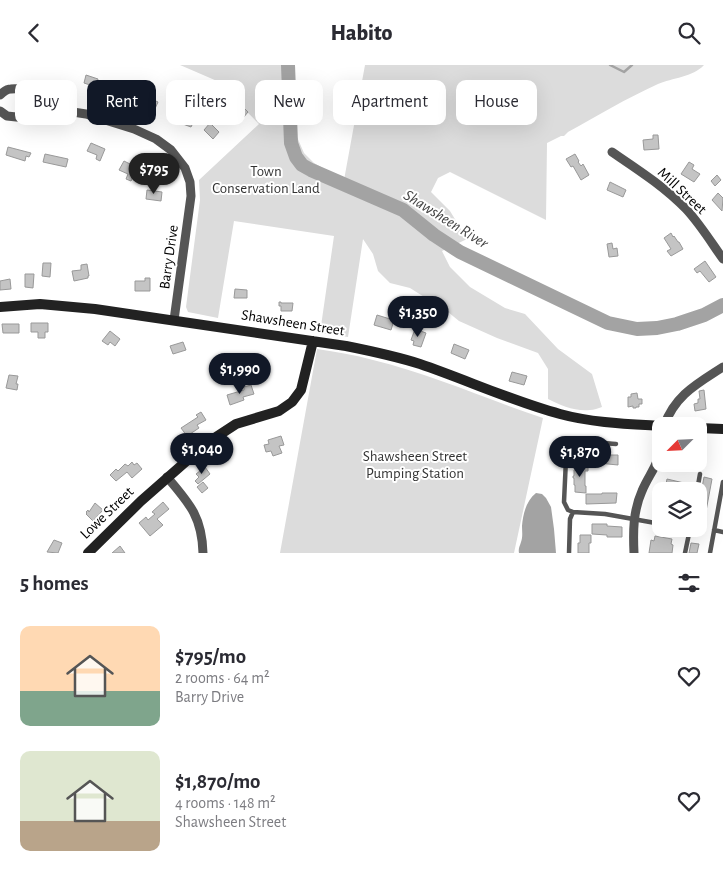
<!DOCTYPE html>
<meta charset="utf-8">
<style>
body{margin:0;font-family:"Alegreya Sans",sans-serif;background:#f2f2f3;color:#2b2b33;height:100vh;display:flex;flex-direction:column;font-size:19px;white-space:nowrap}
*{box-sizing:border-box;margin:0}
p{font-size:16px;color:#7c7c81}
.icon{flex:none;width:28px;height:28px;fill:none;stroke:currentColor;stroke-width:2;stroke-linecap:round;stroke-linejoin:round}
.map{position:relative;height:488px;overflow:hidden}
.drawer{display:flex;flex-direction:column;background:#fff;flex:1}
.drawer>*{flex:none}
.top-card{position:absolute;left:15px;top:15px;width:694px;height:45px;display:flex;gap:10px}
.needle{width:32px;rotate:246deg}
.controls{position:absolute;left:652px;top:352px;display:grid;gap:10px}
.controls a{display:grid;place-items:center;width:55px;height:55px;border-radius:10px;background:#fff;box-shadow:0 5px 20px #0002;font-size:25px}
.price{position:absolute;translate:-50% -42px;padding:0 11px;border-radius:18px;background:#111827;color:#fff;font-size:16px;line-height:32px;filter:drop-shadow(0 1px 2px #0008)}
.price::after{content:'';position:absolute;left:50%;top:30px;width:15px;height:11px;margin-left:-8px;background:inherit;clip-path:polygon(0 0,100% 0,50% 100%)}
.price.current{background:#222;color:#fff}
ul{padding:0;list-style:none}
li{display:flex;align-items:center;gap:15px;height:125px;padding:0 20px}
li span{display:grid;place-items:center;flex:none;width:140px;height:100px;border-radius:10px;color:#555}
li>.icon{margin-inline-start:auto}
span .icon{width:60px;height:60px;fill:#fffc;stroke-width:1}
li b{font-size:21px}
h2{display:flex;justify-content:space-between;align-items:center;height:60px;padding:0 20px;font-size:21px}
.pill{padding:0 18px;border-radius:10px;background:#fff;box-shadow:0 5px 20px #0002;font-size:18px;line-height:45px}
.pill.current{background:#111827;color:#fff}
header{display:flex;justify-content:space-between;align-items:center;height:65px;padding:0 20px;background:#fff;font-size:22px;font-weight:800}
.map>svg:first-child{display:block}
.green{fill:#dcdcdc}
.water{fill:#a3a3a3}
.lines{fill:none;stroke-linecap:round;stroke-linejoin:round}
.stream{stroke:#a3a3a3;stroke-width:2.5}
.river{stroke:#a3a3a3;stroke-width:14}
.building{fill:#c4c4c4;stroke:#999}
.lane{stroke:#555;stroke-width:4.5}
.street{stroke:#555;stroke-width:9}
.secondary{stroke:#222;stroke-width:10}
.labels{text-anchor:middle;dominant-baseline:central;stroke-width:4;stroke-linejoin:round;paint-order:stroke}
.park-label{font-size:15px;fill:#333;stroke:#fff}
.street-label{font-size:15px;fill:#000;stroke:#fff}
.water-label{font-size:16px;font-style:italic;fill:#444;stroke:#fff}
</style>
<header><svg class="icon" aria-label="back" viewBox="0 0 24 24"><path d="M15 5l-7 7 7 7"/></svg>Habito<svg class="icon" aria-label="search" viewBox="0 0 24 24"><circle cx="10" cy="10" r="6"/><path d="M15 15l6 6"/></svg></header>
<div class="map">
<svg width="723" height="488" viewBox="0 0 723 488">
<rect width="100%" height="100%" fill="#fff"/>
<path class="green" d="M180,0H286V11L291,45L290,56L304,88L314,98L344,115L365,0H704C693,12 672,13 658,19C627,33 597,51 568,67L564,71H561L547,78L546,155L450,107L438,113L431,127L450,146L467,174L442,186L450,202L470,222L505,243L525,249L558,284L592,309L602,342C598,343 594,345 590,345C576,347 560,340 548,334V304L538,288L497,273L459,256L448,247L410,223L390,218L378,206L373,189L363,174L348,272L320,268L334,171L234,156L218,253L188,247L186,242L200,135L199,115L259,59L217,16Z
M317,284C336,287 355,290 373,295C431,309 486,334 543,353L514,488H280Z"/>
<path class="water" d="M536,428L542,429L546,433L551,442L554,464L556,488H519C518,483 520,481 521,477C523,472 522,466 522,461C523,449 526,436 536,428Z"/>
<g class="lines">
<path class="stream" d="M610,0L624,7L632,0"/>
<path class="river" d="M288,0L291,78L296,92L302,100L311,105L403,145L434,170L460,187L608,258L637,264L657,263L677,259L704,250L723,240"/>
</g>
<path class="building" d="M86,10L98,14L96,22L84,18Z
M109,19L125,24L127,20L133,22L128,35L107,26Z
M220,28L225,33L222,37L216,32Z
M145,31L158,37L154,46L141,40Z
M183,43L187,45L185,50L195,54L191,62L172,55L176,46L181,48Z
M244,43L248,47L243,53L239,50Z
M210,58L219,67L213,74L204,65Z
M653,70H658L659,84L644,85L643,75L653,74Z
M91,78L105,84L100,96L96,94L97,90L87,86Z
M8,82L31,88L29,92L26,91L25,96L6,90Z
M45,89L68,94L66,102L43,97Z
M575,89L579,96L578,97L581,101L583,99L589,110L581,115L573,101L571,102L566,94Z
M124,96L138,103L131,116L126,114L128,109L119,105Z
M689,97L694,100L692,104L700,109L694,117L681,109Z
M717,110L721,115L715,121L711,116Z
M610,117L626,125L623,132L607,125Z
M147,125L162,127L161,136L146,134Z
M718,128L723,133L722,146L712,135Z
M671,168L673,172L674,171L678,177H679L683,184L671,191L667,186L671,184L664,173Z
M612,178L613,184L617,183L618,191L609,192L607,179Z
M705,196L716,212L709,217L700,206L697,208L694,204Z
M43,198H51L50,212L42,211Z
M87,199L89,211H88V213L74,216L72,206L81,205V200Z
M25,209H34L33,223L25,222Z
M145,213H150V226H135V216H145Z
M10,214L11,224L0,225V216Z
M235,224L247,225V233H234Z
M400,233L406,235L404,242L397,240Z
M279,237H281V238H293L292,246H281V241H279Z
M377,250L390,254L391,250L395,252L391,265L374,260Z
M31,258H48V267H45V273H38V267H31Z
M2,259H19V268H3Z
M415,264L426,268L421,282L413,280L414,276L411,275Z
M110,266L120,274L115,281L110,277L108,280L102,276Z
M183,277L186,285L173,289L170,281Z
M454,279L469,285L465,294L451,288Z
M512,307L527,311L524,320L509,316Z
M9,310L18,311L16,319H18L17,325L6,323Z
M251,320L254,329L243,332L244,335L230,340L227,330L244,325V322Z
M704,325L706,344L695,346L694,339L698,338V334H700L699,326Z
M637,328L638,334H642V339H639V342H636V343H633V341L628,342V332H631V329Z
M201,347L206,355L197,360L199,363L187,371L181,363L198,352L196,350Z
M281,371L284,380L279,381L282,388L273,391L271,386L266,387L264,380L269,379L268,375Z
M589,387L604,388V390H618V400L588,397Z
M132,397L134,400L137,398L142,404L132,413L127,407L116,416L110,410L116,404L118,406L125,399L128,401Z
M577,398H588V406H585V421H586V428L575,427V420H574V413H573V411H574V405H577Z
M205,402L210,409L198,419L195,416L199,412L196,409Z
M704,412L712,414L704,457L699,456V439Z
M667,414L684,418L683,423H685L684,426H662L664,419H666Z
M203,417L208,423L202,428L197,422Z
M602,428H617L616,438L586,439V429H602Z
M163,437L169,444L157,454L163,460L150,471L139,458L146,452L148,455L155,449L152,447Z
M95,438L103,445L93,456L86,449L87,448L86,447L88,445L89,447Z
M592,459H607V461L622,462V472H607V470L592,469Z
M580,470H591V478H589V488H578V478H580Z
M655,471L672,474L671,479L673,480L672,488H649L651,475L654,476Z
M54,475L62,478L58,488L47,487Z
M691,478L699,479L697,488H689Z
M120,481L125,488H112Z"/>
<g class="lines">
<path class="lane" d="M697,426L700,409
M573,447L605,449L661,459
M714,465L723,467
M569,488L570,454L573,447L568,445L564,437L566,394C570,371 598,378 616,379
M685,488L690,464
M710,488L723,417"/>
<path class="street" d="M0,30C3,27 7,24 11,24C23,22 41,30 51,36L53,44
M53,44L86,49L134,64L156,74L171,85L185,103L190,117L191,131L174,255
M0,46L7,51L35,54H42L46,51L53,44
M612,87C637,104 665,122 686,144C700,159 711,177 723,194
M664,361C675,330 697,319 723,302
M167,412C190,439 202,452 203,488
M634,488C633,467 633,446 642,426C648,411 659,399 661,383"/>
<path class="secondary" d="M0,242L40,239L95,244L346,281C371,286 395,291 420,299C467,315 512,336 560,349C593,358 628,359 662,361
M699,363L723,364
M88,488L141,436L207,378L236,359L279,346L292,337L301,325L313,276"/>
</g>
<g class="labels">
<g class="park-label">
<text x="266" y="106">Town<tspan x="266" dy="17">Conservation Land</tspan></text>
<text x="415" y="391">Shawsheen Street<tspan x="415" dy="17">Pumping Station</tspan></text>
</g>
<g class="street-label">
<text transform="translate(682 126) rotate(43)">Mill Street</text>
<text transform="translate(169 192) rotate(-82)">Barry Drive</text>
<text transform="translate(293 258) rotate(9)">Shawsheen Street</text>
<text transform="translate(107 448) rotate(-44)">Lowe Street</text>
</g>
<g class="water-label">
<text transform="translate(446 154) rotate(32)">Shawsheen River</text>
</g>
</g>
</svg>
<div class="controls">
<a><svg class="needle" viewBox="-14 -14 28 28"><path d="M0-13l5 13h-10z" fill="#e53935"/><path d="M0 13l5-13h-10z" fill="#7c7c81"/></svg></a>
<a><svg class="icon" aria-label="layers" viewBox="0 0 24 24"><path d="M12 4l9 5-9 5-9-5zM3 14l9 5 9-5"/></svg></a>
</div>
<b class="price current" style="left:154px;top:130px">$795</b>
<b class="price" style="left:418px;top:273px">$1,350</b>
<b class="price" style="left:240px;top:330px">$1,990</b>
<b class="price" style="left:202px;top:410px">$1,040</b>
<b class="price" style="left:580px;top:413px">$1,870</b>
<div class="top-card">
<a class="pill">Buy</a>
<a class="pill current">Rent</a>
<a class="pill">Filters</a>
<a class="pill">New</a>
<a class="pill">Apartment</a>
<a class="pill">House</a>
</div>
</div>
<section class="drawer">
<h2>5 homes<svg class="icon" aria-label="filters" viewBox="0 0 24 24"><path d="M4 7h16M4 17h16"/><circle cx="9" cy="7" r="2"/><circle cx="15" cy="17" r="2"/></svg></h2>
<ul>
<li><span style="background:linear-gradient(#ffd9b3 65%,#7fa58c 0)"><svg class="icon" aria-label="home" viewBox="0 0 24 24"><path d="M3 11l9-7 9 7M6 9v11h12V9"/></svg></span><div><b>$795/mo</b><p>2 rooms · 64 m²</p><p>Barry Drive</p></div><svg class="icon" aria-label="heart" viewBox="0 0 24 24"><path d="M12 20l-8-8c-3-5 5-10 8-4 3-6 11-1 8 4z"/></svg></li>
<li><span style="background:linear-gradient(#dfe7d0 70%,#b9a48a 0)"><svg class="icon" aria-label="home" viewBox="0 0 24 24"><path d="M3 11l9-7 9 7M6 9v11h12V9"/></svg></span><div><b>$1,870/mo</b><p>4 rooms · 148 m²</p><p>Shawsheen Street</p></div><svg class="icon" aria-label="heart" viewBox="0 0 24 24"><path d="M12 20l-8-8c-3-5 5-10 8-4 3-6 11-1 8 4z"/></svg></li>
</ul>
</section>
